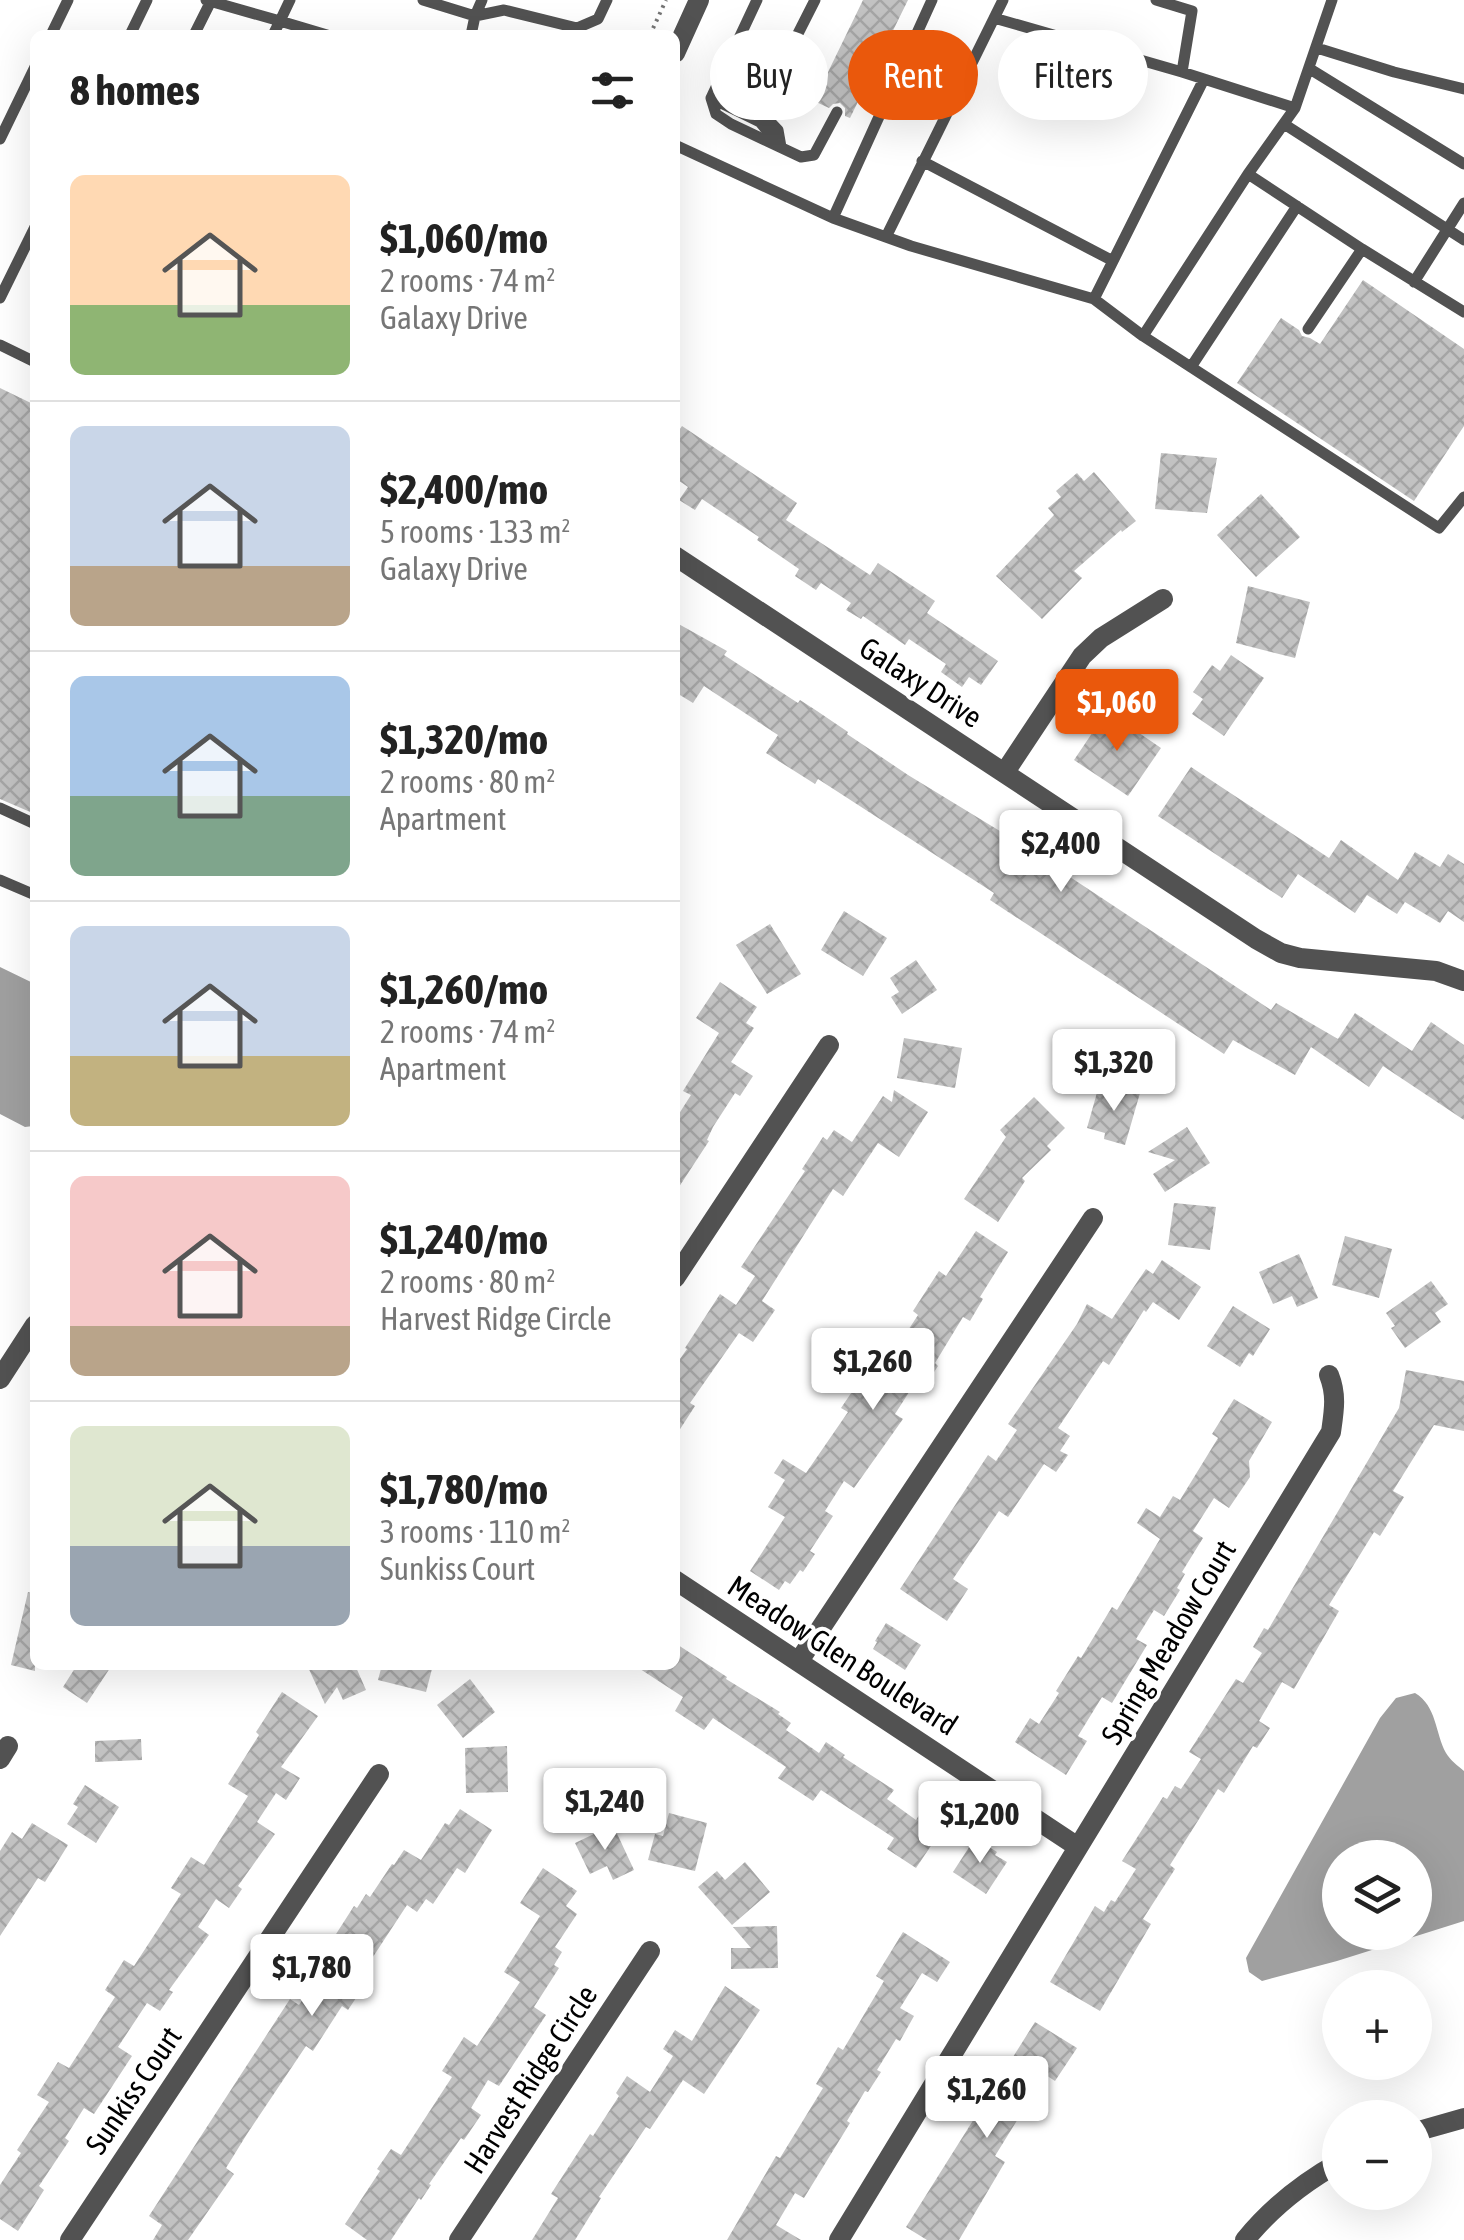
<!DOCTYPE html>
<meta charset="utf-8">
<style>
body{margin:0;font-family:"Asap Condensed",sans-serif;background:#f2f2f2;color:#222;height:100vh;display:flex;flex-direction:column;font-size:38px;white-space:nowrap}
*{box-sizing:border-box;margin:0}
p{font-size:32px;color:#767676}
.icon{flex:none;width:55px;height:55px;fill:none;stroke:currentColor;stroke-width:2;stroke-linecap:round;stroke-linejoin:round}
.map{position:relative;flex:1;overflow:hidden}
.panel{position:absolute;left:30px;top:30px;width:650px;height:1640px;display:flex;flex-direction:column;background:#fff;border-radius:15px;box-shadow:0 10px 40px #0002}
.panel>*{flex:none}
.hud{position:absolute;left:710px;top:30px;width:602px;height:90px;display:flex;gap:20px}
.fabs{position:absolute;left:1322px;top:1840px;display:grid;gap:20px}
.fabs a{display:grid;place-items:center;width:110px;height:110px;border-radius:50%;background:#fff;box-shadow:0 10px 40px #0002;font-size:50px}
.price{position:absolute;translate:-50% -85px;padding:0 22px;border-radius:10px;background:#fff;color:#222;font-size:32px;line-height:65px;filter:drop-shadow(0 2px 5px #0008)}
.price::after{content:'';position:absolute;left:50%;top:60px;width:30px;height:22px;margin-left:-15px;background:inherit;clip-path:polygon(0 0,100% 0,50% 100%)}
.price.on{background:#ea580c;color:#fff}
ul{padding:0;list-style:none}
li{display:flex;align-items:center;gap:30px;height:250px;padding:0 40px}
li+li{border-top:2px solid #e0e0e0}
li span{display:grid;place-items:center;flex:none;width:280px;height:200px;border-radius:15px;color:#555}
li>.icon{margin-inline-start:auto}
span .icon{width:120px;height:120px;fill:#fffc;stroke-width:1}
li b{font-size:42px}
h2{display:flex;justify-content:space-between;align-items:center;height:120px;padding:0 40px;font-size:42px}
.pill{padding:0 35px;border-radius:45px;background:#fff;box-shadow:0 10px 40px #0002;font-size:35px;line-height:90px}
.pill.on{background:#ea580c;color:#fff}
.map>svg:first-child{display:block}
.water{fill:#a0a0a0;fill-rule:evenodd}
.building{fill:url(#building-cross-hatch)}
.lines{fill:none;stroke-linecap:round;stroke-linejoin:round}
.path{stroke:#747474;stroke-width:4;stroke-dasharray:2.5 5;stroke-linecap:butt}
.service{stroke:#525252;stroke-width:11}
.minor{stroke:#525252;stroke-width:20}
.labels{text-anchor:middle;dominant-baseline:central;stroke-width:8;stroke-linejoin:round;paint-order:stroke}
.street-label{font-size:30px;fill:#000;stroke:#fff}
</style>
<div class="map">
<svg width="1464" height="2240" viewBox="0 0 1464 2240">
<defs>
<pattern id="building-cross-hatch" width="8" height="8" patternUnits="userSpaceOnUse" patternTransform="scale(2.5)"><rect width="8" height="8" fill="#c2c2c2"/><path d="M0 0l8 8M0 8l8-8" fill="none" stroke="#a5a5a5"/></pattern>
</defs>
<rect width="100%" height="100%" fill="#fff"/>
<path class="water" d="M0,967L35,984L33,1126L25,1127L0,1114Z
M1415,1693C1437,1706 1435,1733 1446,1753C1450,1760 1458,1766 1464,1771V1921L1337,1961L1262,1981L1249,1972L1246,1958L1380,1718L1396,1698ZM1340,1858H1415V1932H1340Z"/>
<path class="building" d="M863,0H908L850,118L845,116V108L840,103L833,104L829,108L814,101Z
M1363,280L1464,349V426L1414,501L1237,383L1281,318L1299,330L1302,336L1310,338L1320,344Z
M0,388L35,405V814L0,799Z
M682,426L797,503L786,520L870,575L878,563L935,601L927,613L998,661L981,685L969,677L962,687L941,672L946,664L909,639L905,645L863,616L861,619L846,610L851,603L821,583L816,590L795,576L799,569L757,540L759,537L702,499L695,510L679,500L688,487L675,478V436Z
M1161,453L1217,458L1207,513L1155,509Z
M1094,472L1136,521L1122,532L1121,530L1074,571L1082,578L1042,619L996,576L1054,515L1048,508L1061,497L1056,491L1077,473L1084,481Z
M1261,494L1300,537L1256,577L1217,535Z
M1248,586L1310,602L1295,658L1236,643Z
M675,622L727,651L724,655L798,703L800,700L817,711L848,732L847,734L908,775L1008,836L1271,1010L1276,1003L1338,1039L1355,1013L1412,1051L1431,1022L1464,1045V1120L1383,1066L1369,1087L1311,1047L1295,1075L1233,1040L1224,1054L990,900L994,893L818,779L815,784L766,753L778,735L704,686L693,703L675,692Z
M1231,655L1264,678L1224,736L1192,714L1203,699L1193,692L1212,665L1220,671Z
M1107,711L1161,748L1128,796L1074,760Z
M1191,767L1329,858L1341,840L1398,880L1415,852L1440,867L1448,854L1464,864V922L1448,911L1440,923L1405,902L1397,914L1367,895L1355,913L1298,874L1282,898L1158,816Z
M844,911L887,938L863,976L821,950Z
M770,924L801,974L767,994L736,945Z
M916,960L937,990L902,1014L891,997L899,992L890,978Z
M720,982L757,1007L746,1023L754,1028L731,1062L753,1076L740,1096L735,1093L713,1127L707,1140L709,1141L675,1193V1120L691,1095L683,1091L719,1033L696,1018Z
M904,1038L962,1048L955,1088L897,1078Z
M1117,1087L1140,1093L1125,1145L1104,1139L1105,1133L1087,1128L1098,1089L1115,1093Z
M894,1090L928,1112L899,1157L878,1143L843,1196L833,1189L762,1301L775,1310L753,1342L739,1333L690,1403L695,1406L675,1437V1366L687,1349L685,1348L720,1294L736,1305L755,1276L741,1267L805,1171L802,1169L823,1137L827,1140L834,1130L852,1142L883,1096L892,1102Z
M1034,1097L1065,1128L1047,1146L1051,1150L1022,1178L1025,1181L998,1222L964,1199L1006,1137L1000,1130Z
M1187,1127L1210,1163L1165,1192L1153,1174L1175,1160L1148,1152Z
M1174,1203L1216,1207L1210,1250L1168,1245Z
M976,1231L1008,1252L980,1297L983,1299L970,1321L963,1317L935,1363L938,1366L921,1392L913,1386L895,1414L903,1419L854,1488L844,1481L825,1511L833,1516L810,1551L815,1554L803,1572L800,1570L790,1584L785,1581L779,1590L750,1571L785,1517L768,1507L785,1480L774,1473L783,1459L806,1473L848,1412L841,1408L864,1374L875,1381L918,1315L913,1311L939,1271L946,1276Z
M1345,1236L1392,1249L1379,1298L1332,1285Z
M1299,1254L1318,1298L1297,1307L1292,1296L1273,1304L1259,1272Z
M1162,1260L1201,1287L1179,1320L1153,1302L1146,1312L1144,1310L1109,1365L1103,1361L1058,1428L1070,1436L1060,1451L1068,1455L1056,1472L1044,1464L1008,1517L999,1511L953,1579L968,1589L947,1621L900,1589L988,1455L996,1461L1017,1430L1008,1424L1077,1324L1087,1304L1112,1319L1146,1269L1153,1274Z
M1431,1281L1448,1304L1435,1313L1441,1322L1405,1348L1391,1328L1395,1326L1386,1313Z
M1233,1306L1270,1329L1253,1356L1249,1353L1240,1367L1207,1346Z
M1406,1370L1464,1381V1431L1434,1425L1393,1491L1404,1497L1380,1536L1374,1532L1329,1605L1339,1611L1294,1689L1282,1682L1259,1721L1270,1728L1257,1748L1253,1746L1224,1793L1218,1789L1170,1865L1175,1869L1143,1919L1151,1924L1100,2011L1050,1982L1095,1906L1104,1912L1111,1900L1115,1902L1136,1869L1122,1861L1163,1797L1167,1799L1175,1786L1181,1789L1201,1759L1189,1752L1236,1679L1243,1683L1262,1653L1253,1647L1264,1628L1268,1630L1399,1408Z
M1234,1399L1272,1422L1249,1461L1250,1477L1229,1508L1214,1498L1193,1531L1203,1538L1182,1572L1185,1574L1177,1588L1180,1590L1164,1616L1154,1610L1136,1639L1147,1645L1112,1703L1102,1697L1078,1736L1087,1741L1066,1775L1015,1742L1030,1718L1039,1724L1059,1693L1056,1691L1078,1656L1081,1658L1112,1607L1117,1610L1160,1539L1137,1523L1146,1508L1160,1517L1173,1496L1180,1500L1218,1438L1212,1434Z
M28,1592L35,1593V1671L11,1665Z
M886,1623L921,1645L905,1670L873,1649L877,1642L875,1641Z
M675,1643L727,1677L726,1679L780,1712L778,1714L791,1723L786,1730L819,1753L826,1742L845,1755L843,1757L894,1790L887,1799L916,1820L919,1815L923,1818L928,1810L947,1822L916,1868L887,1849L894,1838L821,1790L813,1801L778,1778L786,1767L713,1718L704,1730L675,1711L683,1697L634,1665H675Z
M77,1665H112L87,1703L63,1687Z
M307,1665H355L366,1690L343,1700L337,1687L325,1704Z
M382,1665H433L426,1692L378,1680Z
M470,1679L495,1712L463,1738L437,1705Z
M282,1692L318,1716L281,1767L300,1778L286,1800L276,1793L257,1822L275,1834L238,1886L242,1889L229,1908L216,1899L198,1927L209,1935L169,1990L173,1992L160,2011L147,2003L118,2047L132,2056L94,2114L84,2108L65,2138L69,2141L39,2186L44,2190L18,2231L0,2219V2185L21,2153L17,2150L49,2102L37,2095L58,2062L69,2068L115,1997L105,1990L124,1960L134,1966L181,1894L171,1888L191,1857L204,1865L248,1796L228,1784L259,1735L256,1732Z
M141,1739L142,1760L95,1762V1741Z
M507,1746L508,1792L466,1793L465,1748Z
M85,1785L119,1807L96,1843L67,1824L78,1807L73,1804Z
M460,1809L492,1830L465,1873L457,1868L433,1904L426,1899L417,1912L407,1905L365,1969L372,1974L348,2010L342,2006L313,2051L306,2046L247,2134L226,2168L234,2174L188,2240H153L162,2225L149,2216L290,1999L299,2005L323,1969L313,1962L326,1943L329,1945L354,1906L357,1908L366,1894L370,1897L392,1864L394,1865L404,1850L421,1860L445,1823L449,1825Z
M669,1813L707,1823L695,1871L648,1860L655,1834L663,1836Z
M32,1823L68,1845L45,1882L38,1878L0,1936V1851L12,1832L22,1839Z
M613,1825L634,1870L613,1880L607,1866L590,1874L575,1843Z
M975,1838L997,1852L995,1855L1007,1862L986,1894L953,1872Z
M745,1862L770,1892L732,1925L698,1887L717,1871L725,1880Z
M543,1868L577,1891L566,1906L577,1914L555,1947L562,1952L554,1965L559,1968L534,2007L546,2015L499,2086L488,2080L471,2108L481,2115L464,2140L461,2138L429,2184L431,2185L421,2200L419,2198L391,2240H367L345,2224L380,2171L377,2169L391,2149L401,2155L452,2077L442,2071L464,2037L477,2046L520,1982L504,1972L540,1916L520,1903Z
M777,1926L778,1968L731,1969V1948H751L733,1927Z
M903,1932L950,1962L937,1982L922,1973L900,2008L914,2016L900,2041L896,2039L877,2070L881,2072L868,2092L865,2091L847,2121L850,2123L804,2198L795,2193L776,2225L801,2240H727L776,2156L780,2158L823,2088L816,2084L838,2047L843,2050L884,1981L876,1976Z
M725,1986L760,2010L704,2094L683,2080L650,2129L646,2127L599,2197L601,2198L575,2240H532L558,2198L551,2194L590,2134L593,2136L619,2096L616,2093L627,2076L650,2092L673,2056L663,2049L675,2030L692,2041Z
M1035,2022L1077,2048L1055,2081L1035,2068L1017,2098L1027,2104L995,2156L1005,2162L959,2240H927L906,2227Z"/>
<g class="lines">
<path class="path" d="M650,35L666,0"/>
<path class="service" d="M206,0L280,21L273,35
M290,0L280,21L327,35
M423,0L475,16L504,10L577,28L598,19L607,0
M757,0L711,98L716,114L731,124L801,157L814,155L837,112
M1156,0L1192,11L1182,72
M1332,0L1295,108L1248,174L1362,249L1464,312
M994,18L1182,72L1295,108
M51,35L68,0
M130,35L147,0
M194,35L211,1
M471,35L475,16L482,0
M1317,48L1394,72L1464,89
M1310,69L1464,164
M776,77L815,0
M711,98L725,93L757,108L778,130L781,147
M711,98L760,122L777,143
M1284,124L1464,240
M0,139L35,67
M675,145L833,218L932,0
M922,161L1113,261L1094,299
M833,218L911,246L1094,299L1143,336L1248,174
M886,237L1003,0
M1113,261L1204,79
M1414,282L1464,203
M0,298L35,227
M1308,329L1362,249
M1143,336L1439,528L1464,497
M0,345L35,362
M1191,367L1297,206
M0,808L35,824
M0,880L35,895"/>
<path class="minor" d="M675,53L699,0
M675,556L1256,939L1281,953L1300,958L1436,971L1464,981
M1005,772L1082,656L1101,638L1163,599
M675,1278L829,1045
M0,1379L35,1325
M675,1580L1078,1847
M799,1661L1093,1218
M0,1759L8,1746
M1415,2132L1464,2118
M70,2240L379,1774
M459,2240L650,1951
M839,2240L1331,1432C1334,1411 1337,1395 1329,1375
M1245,2240C1271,2208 1304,2182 1340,2162"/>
</g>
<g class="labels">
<g class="street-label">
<text transform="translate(921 682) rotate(33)">Galaxy Drive</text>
<text transform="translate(1168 1642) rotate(-59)">Spring Meadow Court</text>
<text transform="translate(843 1655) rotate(33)">Meadow Glen Boulevard</text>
<text transform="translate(530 2079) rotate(-57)">Harvest Ridge Circle</text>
<text transform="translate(133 2090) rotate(-56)">Sunkiss Court</text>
</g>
</g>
</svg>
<div class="fabs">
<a><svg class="icon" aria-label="layers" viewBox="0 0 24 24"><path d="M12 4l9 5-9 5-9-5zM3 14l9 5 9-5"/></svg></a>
<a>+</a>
<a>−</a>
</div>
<b class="price on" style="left:1117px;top:754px">$1,060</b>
<b class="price" style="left:1061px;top:895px">$2,400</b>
<b class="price" style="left:1114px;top:1114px">$1,320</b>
<b class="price" style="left:873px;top:1413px">$1,260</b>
<b class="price" style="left:605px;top:1853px">$1,240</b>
<b class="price" style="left:980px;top:1866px">$1,200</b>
<b class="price" style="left:312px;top:2019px">$1,780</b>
<b class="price" style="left:987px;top:2141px">$1,260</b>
<div class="hud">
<a class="pill">Buy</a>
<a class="pill on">Rent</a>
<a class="pill">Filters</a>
</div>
<section class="panel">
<h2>8 homes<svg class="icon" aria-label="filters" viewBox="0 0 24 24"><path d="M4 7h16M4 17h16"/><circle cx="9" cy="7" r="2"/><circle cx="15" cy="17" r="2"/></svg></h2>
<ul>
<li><span style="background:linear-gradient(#ffd9b3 65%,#8fb573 0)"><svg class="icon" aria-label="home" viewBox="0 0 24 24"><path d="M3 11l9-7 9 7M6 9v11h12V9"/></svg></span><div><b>$1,060/mo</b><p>2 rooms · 74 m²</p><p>Galaxy Drive</p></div></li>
<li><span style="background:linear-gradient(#c9d6e8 70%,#b9a48a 0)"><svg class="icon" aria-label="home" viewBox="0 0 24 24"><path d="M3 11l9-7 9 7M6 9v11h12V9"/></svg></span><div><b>$2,400/mo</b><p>5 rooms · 133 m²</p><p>Galaxy Drive</p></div></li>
<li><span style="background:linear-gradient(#a9c7e8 60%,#7fa58c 0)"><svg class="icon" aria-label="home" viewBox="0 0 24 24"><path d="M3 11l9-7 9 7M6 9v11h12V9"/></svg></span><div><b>$1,320/mo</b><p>2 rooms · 80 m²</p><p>Apartment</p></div></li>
<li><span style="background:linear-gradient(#c9d6e8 65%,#c2b280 0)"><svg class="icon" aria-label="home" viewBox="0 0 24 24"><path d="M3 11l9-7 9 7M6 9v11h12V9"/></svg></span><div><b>$1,260/mo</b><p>2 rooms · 74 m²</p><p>Apartment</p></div></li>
<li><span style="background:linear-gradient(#f6c9c9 75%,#b9a48a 0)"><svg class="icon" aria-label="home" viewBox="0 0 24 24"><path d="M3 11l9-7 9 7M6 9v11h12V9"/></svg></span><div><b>$1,240/mo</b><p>2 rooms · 80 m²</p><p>Harvest Ridge Circle</p></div></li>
<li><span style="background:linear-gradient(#dfe7d0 60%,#9aa5b1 0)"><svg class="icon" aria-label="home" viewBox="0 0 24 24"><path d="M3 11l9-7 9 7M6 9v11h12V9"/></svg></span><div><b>$1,780/mo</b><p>3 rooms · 110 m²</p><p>Sunkiss Court</p></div></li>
</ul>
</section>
</div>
